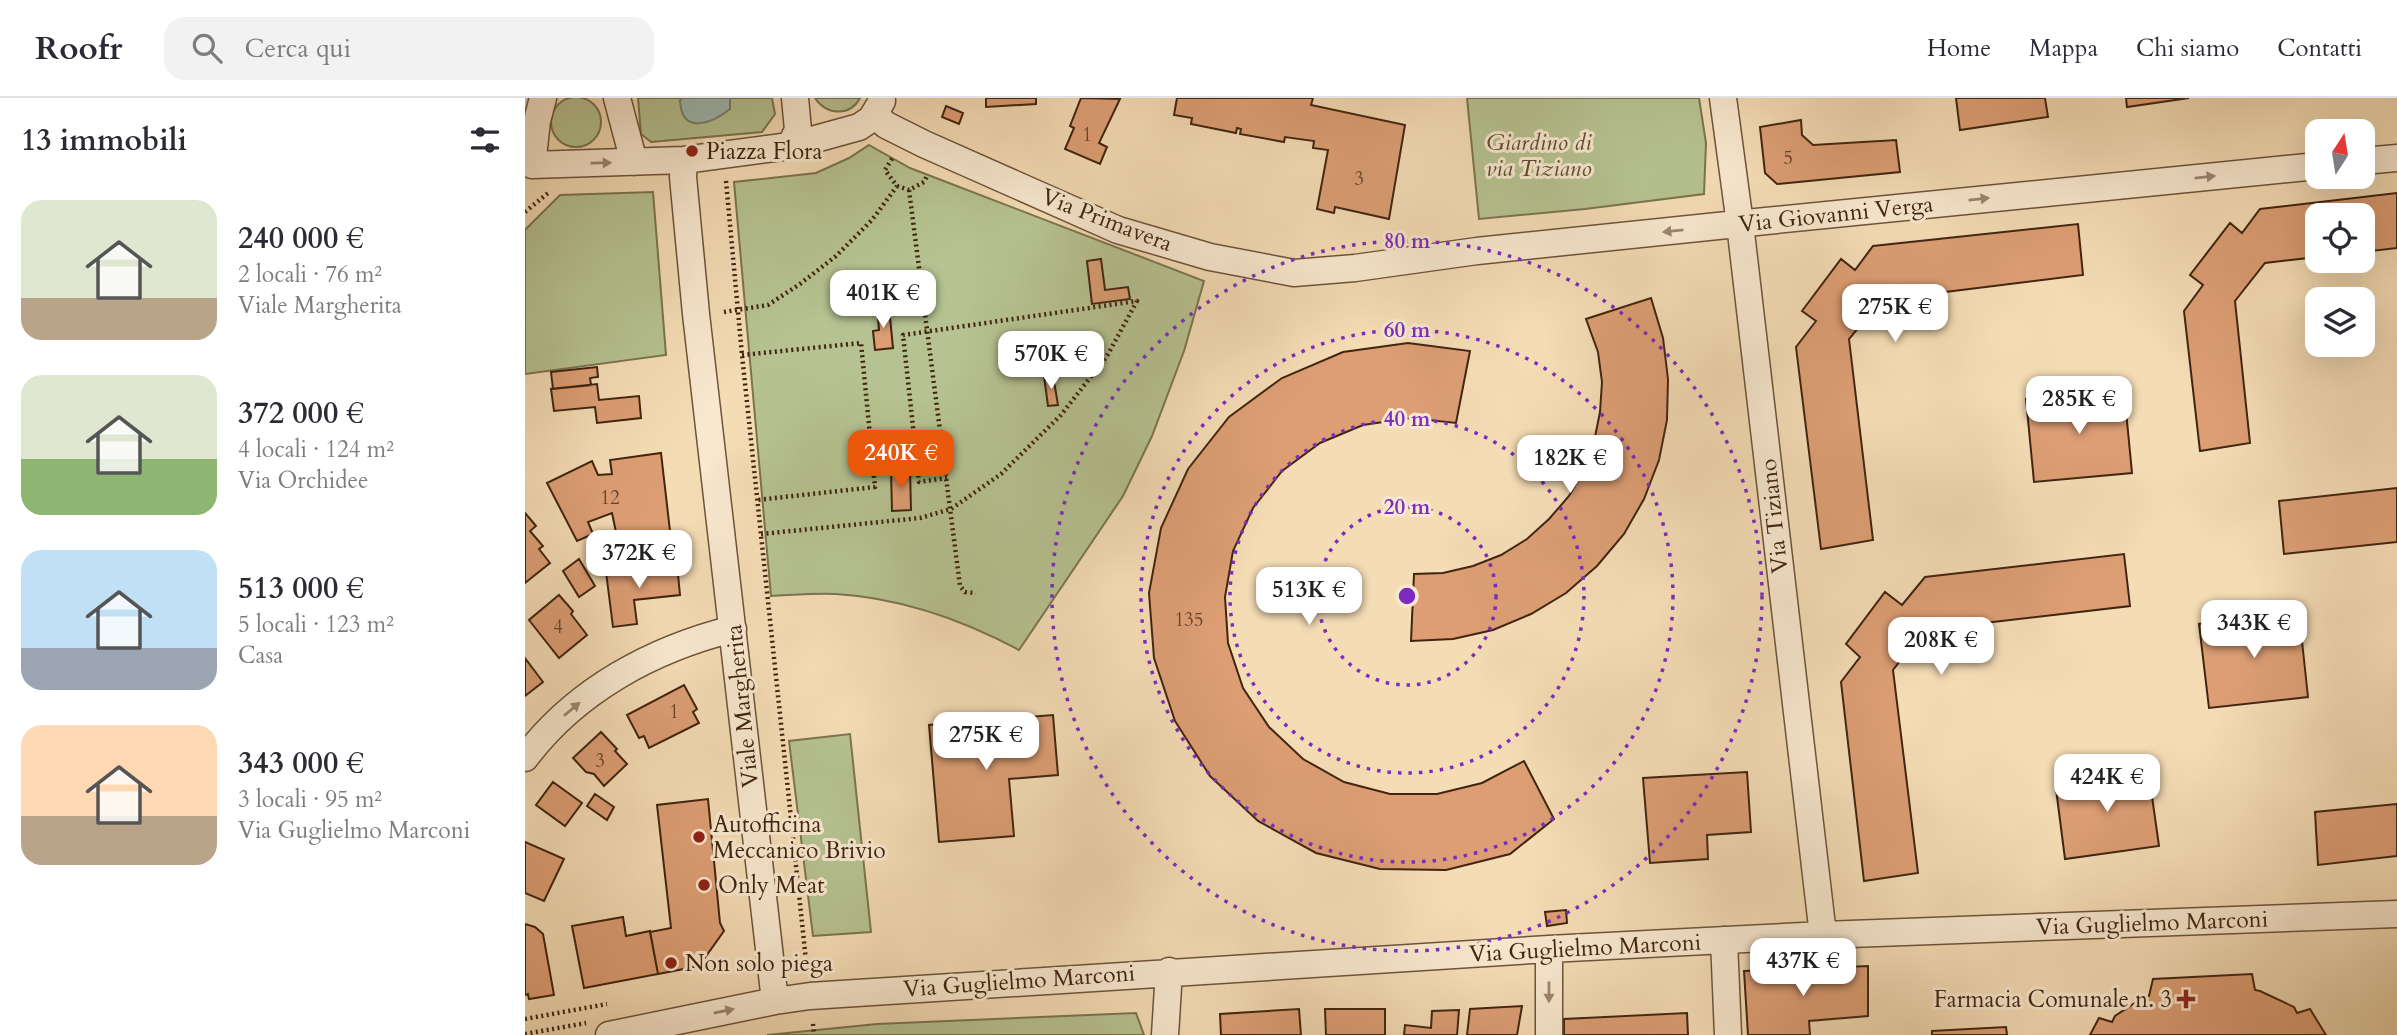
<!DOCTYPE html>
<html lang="it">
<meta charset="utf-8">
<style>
body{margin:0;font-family:Cardo,serif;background:#f2f2f3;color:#2b2b33;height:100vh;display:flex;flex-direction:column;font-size:26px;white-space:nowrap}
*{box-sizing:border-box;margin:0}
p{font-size:23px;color:#7c7c81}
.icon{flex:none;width:38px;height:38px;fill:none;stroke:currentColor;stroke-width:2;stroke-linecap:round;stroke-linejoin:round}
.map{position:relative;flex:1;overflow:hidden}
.side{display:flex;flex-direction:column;background:#fff;width:525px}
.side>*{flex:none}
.needle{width:46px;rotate:12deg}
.buttons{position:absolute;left:1780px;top:21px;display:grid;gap:14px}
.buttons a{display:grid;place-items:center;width:70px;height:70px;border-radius:14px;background:#fff;box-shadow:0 7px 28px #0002;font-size:35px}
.price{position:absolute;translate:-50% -60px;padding:0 16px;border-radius:14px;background:#fff;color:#222;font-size:23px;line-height:46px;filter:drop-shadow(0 2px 4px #0008)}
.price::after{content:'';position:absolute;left:50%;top:42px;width:21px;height:16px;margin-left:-10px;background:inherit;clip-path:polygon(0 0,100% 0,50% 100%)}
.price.selected{background:#ea580c;color:#fff}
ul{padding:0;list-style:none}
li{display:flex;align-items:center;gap:21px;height:175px;padding:0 21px}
li span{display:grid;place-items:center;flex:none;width:196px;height:140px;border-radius:21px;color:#555}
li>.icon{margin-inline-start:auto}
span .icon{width:84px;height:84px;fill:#fffc;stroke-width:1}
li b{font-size:30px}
h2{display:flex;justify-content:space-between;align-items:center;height:84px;padding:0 21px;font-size:30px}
header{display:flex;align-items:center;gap:42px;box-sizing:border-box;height:98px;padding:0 35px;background:#fff;border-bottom:2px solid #e1e1e2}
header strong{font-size:33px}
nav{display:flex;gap:38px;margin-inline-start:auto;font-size:24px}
.search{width:490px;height:63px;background:#f2f2f3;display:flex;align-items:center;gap:18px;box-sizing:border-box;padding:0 24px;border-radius:21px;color:#7c7c81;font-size:26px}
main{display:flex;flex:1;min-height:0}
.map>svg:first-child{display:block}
.green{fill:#b6c291;stroke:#7b7450;stroke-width:2}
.water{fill:#9dbab4;stroke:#787e72;stroke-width:2}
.building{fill:#dd9e74;stroke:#402510;stroke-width:2}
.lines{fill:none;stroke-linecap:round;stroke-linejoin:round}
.minor-casing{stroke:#6d5339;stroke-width:29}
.path{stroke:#402510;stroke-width:4.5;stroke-dasharray:2 3.5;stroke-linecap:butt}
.minor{stroke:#f8e8cf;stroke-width:26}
.oneway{fill:#9c8670}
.ring{fill:none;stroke:#7b2cbf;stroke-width:3.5;stroke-dasharray:3.5 7}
.poi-dot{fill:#8f2418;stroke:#f8e8cf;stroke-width:2.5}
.labels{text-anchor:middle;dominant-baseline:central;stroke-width:6;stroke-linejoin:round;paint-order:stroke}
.number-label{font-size:19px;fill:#674329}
.park-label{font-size:23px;font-style:italic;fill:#5e4c30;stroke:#f8e8cf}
.poi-label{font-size:23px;fill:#402510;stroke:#f8e8cf;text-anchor:start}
.street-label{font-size:23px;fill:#402510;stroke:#f8e8cf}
.centre{fill:#7b2cbf;stroke:#f8e8cf;stroke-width:3.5}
.ring-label{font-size:21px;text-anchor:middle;font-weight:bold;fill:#7b2cbf;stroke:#f8e8cf;stroke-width:6;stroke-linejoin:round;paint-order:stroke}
</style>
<header>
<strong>Roofr</strong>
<div class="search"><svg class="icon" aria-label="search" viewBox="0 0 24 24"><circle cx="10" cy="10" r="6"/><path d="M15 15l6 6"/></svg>Cerca qui</div>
<nav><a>Home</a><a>Mappa</a><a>Chi siamo</a><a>Contatti</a></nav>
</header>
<main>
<section class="side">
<h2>13 immobili<svg class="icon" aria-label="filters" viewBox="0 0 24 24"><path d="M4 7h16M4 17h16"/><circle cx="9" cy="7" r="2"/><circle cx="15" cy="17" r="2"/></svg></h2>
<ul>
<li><span style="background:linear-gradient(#dfe7d0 70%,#b9a48a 0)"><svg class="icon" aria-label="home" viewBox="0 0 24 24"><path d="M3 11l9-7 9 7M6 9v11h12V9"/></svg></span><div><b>240 000 €</b><p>2 locali · 76 m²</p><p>Viale Margherita</p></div></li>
<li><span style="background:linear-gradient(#dfe7d0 60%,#8fb573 0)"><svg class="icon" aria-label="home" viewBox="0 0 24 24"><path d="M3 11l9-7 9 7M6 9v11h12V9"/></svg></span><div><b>372 000 €</b><p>4 locali · 124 m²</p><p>Via Orchidee</p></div></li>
<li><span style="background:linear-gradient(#bfe0f5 70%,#9aa5b1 0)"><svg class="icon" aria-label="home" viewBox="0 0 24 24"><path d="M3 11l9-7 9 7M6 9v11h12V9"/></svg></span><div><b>513 000 €</b><p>5 locali · 123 m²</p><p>Casa</p></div></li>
<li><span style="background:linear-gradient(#ffd9b3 65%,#b9a48a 0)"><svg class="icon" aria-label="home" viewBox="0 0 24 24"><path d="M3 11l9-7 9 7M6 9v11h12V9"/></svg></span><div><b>343 000 €</b><p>3 locali · 95 m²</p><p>Via Guglielmo Marconi</p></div></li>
</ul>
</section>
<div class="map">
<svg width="1872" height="937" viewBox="0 0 1872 937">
<rect width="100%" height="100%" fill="#f4dcb5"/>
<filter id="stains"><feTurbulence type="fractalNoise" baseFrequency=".00286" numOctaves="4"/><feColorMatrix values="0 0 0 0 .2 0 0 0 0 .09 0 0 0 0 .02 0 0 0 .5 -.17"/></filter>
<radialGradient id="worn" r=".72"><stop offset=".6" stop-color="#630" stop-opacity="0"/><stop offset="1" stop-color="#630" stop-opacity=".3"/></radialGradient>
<path class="green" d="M26 24a25 25 0 1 1 50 0a25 25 0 1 1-50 0Z
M113,0H157L155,3L205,11V0H247L250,16L237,34L126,44L116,36Z
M290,0H335C325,19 301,17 290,0Z
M942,0H1174L1181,45L1179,96L1060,111L954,121Z
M344,47L385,70L679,183L659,253L627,338L598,398L494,552C436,521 377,500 311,496C290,495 268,497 246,498L209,84L291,75L324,60Z
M128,94L141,257L0,276V132L35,97Z
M325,636L346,834L288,838L264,643Z
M611,915L619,937H242L352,926Z"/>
<path class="water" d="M157,0H205V11C186,26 157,37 155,3Z"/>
<path class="building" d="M461,0H511V6L461,9Z
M556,0L595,1L574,45L582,49L575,66L540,51L549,30L545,28Z
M652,0H788L786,7L880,27L864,121L810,109L809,115L792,111L803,52L788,50L789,43L760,39L759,44L715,36L716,31L712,30L711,35L666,26L667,20L649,17Z
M1431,0H1520L1523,19L1435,32Z
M1601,0H1664L1602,9Z
M421,8L438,15L434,26L417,19Z
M1276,22L1277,37L1288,47L1371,42L1375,74L1252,86L1240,75L1235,29Z
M1872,95V150L1838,154V117H1792V159L1740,165L1710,203L1725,345L1675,353L1659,213L1678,187L1665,177L1705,125L1717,135L1735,111Z
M1553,126L1558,177L1356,202L1324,241L1348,442L1296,451L1271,249L1291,223L1277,213L1316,161L1330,172L1348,148Z
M576,161L580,192L603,189L605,201L567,206L562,163Z
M1126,200L1138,240L1143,281L1142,322L1134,362L1119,401L1099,436L1072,468L1041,495L1006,516L968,532L928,541L886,543L889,476L918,475L948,468L976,457L1002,441L1024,421L1044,398L1059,372L1069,344L1075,314L1077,284L1073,254L1061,221Z
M364,209L368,250L350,252L348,233L354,232L352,210Z
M883,245L945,253L931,325L885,320L838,327L795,345L757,373L728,410L708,453L700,499L703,545L718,590L744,629L778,661L819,684L865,696H912L957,685L999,663L1029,721L985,756L921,772L855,771L791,755L733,723L685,678L650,623L629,560L624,495L636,430L663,371L704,319L757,280L818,254Z
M72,269L73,279L65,280L66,287L28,291L26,274Z
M528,277L533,307L523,308L519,278Z
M72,286L74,302L114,298L116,320L72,325L70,309L29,313L26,291Z
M1599,292L1607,375L1509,384L1501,301Z
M136,355L145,433L92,439L87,415L63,424L68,436L52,443L22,385L67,363L73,377L87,376L85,362Z
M385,371L386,412L367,413L366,372Z
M1872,390V444L1759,456L1754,403Z
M0,415L11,428L5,433L18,448L14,451L25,465L0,485Z
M1599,456L1605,508L1399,532L1368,572L1393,775L1339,783L1316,584L1335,559L1321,546L1360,494L1377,507L1400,479Z
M54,461L70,488L54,499L38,473Z
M152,466L155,497L109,502L112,526L88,529L81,474Z
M34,497L48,513L46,516L62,537L34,560L4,522Z
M1774,515L1783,599L1684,610L1674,526Z
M0,560L18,584L0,598Z
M159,587L172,611L168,614L174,625L124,650L119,638L114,640L102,617Z
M528,617L533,677L484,681L489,738L414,744L404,627Z
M76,634L92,651L90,653L102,666L79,688L69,676L61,674L48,660Z
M1623,670L1634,748L1540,761L1530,683Z
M1222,674L1226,734L1182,737L1183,761L1125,765L1118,680Z
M28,684L57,705L40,728L11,707Z
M70,696L89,709L82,722L62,708Z
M183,701L195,825L199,833L174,868L133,876L125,834L146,830L132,707Z
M1872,706V758L1793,767L1790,714Z
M0,744L39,761L19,803L0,795Z
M1041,812L1042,825L1022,828L1020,814Z
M98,819L101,838L125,833L133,876L59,890L47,828Z
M0,826L10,829L18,836L29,897L4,901L3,896L0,897Z
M1343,868V918L1284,923L1285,937H1223L1219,873Z
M1727,876L1730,892L1735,893L1769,909L1772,915L1785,911L1801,937H1565L1574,920L1587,924L1590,918L1619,899L1624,898L1628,881Z
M997,908L992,937H942L945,911Z
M774,911L776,937H696L695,916Z
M800,911H860V937H801Z
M934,912L932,937H879L880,927L906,930L907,913Z
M1162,915L1163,937H1039V921Z
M1481,929L1482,937H1407V933Z"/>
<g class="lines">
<g class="minor-casing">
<path id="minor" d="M92,0L109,64
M1198,0L1215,126L1298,837
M349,16L361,27L399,46L593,132L685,159L769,175L830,170L952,153L1241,123L1792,68
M265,48L273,32L270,0
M159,62L158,79L171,216L250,903
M1838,63L1872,60
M7,67L159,62L265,48L334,29L346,21L357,3
M7,67L12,23L18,0
M0,660C51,592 128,551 208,531
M1199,842L1203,937
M1024,851V937
M84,937L250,903L285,898L1024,851L1298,837L1872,816
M640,937L644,873"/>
</g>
<path class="path" d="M201,83L217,257L282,872
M372,88L384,92L399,84L403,76
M384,92L435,488L440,494L451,495
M0,114L23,95
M199,214L243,207L275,186L311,158L347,122L372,88L360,72L368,59
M217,257L336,245L350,389L232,402
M347,359L391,356
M236,436L395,420L426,411L476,376L536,317L582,258L612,203L378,237L394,384L422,380
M0,921L82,906
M288,926L289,937
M0,936L61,925"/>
<use href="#minor" class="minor"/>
</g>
<defs><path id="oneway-solid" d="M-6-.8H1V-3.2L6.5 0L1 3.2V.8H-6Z" transform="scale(1.75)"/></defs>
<g class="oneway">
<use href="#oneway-solid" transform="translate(76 65) rotate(-1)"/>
<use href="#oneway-solid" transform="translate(1680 79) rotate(-6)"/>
<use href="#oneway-solid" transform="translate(1454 101) rotate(-6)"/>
<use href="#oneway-solid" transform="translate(1148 133) rotate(174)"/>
<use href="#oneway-solid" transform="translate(47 611) rotate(-40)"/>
<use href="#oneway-solid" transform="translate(1024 894) rotate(90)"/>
<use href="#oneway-solid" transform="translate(199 913) rotate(-12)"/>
</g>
<g class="ring">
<circle cx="882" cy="498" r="89"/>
<circle cx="882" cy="498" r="177"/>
<circle cx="882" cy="498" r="266"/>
<circle cx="882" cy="498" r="355"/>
</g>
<g class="poi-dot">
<circle cx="167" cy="53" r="7"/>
<circle cx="174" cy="739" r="7"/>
<circle cx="179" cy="787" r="7"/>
<circle cx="146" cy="865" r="7"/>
<path d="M1657.5 890.5h7v7h7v7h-7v7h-7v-7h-7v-7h7z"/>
</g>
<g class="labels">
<g class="number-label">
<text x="562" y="37">1</text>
<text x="1263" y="60">5</text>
<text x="834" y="81">3</text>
<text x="85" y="400">12</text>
<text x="664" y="522">135</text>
<text x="33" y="529">4</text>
<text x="149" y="614">1</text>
<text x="75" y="663">3</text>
</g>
<g class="park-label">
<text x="1014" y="44">Giardino di<tspan x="1014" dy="26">via Tiziano</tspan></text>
</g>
<g class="poi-label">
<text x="181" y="53">Piazza Flora</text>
<text x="188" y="726">Autofficina<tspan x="188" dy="26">Meccanico Brivio</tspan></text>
<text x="193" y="787">Only Meat</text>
<text x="160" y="865">Non solo piega</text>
<text x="1647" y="901" text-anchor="end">Farmacia Comunale n. 3</text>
</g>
<g class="street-label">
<text transform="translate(1311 116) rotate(-6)">Via Giovanni Verga</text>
<text transform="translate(582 122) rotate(21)">Via Primavera</text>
<text transform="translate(1249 418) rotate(-96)">Via Tiziano</text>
<text transform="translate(217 608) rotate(-96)">Viale Margherita</text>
<text transform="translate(1627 825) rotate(-2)">Via Guglielmo Marconi</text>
<text transform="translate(1060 850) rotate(-3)">Via Guglielmo Marconi</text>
<text transform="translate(494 883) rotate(-4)">Via Guglielmo Marconi</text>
</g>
</g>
<circle cx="882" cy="498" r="10" class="centre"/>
<g class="ring-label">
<text x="882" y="150">80 m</text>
<text x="882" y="239">60 m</text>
<text x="882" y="328">40 m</text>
<text x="882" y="416">20 m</text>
</g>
<rect width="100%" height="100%" filter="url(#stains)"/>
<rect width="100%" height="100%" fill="url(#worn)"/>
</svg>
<div class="buttons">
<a><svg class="needle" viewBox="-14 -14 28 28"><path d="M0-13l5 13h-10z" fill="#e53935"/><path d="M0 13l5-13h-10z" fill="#7c7c81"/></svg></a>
<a><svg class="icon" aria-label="locate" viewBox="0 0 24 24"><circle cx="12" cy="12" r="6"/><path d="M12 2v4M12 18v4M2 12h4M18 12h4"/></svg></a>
<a><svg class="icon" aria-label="layers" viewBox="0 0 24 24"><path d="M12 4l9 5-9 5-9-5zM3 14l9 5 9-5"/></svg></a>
</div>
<b class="price" style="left:358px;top:232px">401K €</b>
<b class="price" style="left:1370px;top:246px">275K €</b>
<b class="price" style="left:526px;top:293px">570K €</b>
<b class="price" style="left:1554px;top:338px">285K €</b>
<b class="price selected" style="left:376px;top:392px">240K €</b>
<b class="price" style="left:1045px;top:397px">182K €</b>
<b class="price" style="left:114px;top:492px">372K €</b>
<b class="price" style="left:784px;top:529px">513K €</b>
<b class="price" style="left:1729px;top:562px">343K €</b>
<b class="price" style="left:1416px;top:579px">208K €</b>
<b class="price" style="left:461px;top:674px">275K €</b>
<b class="price" style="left:1582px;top:716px">424K €</b>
<b class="price" style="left:1278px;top:900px">437K €</b>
</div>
</main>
